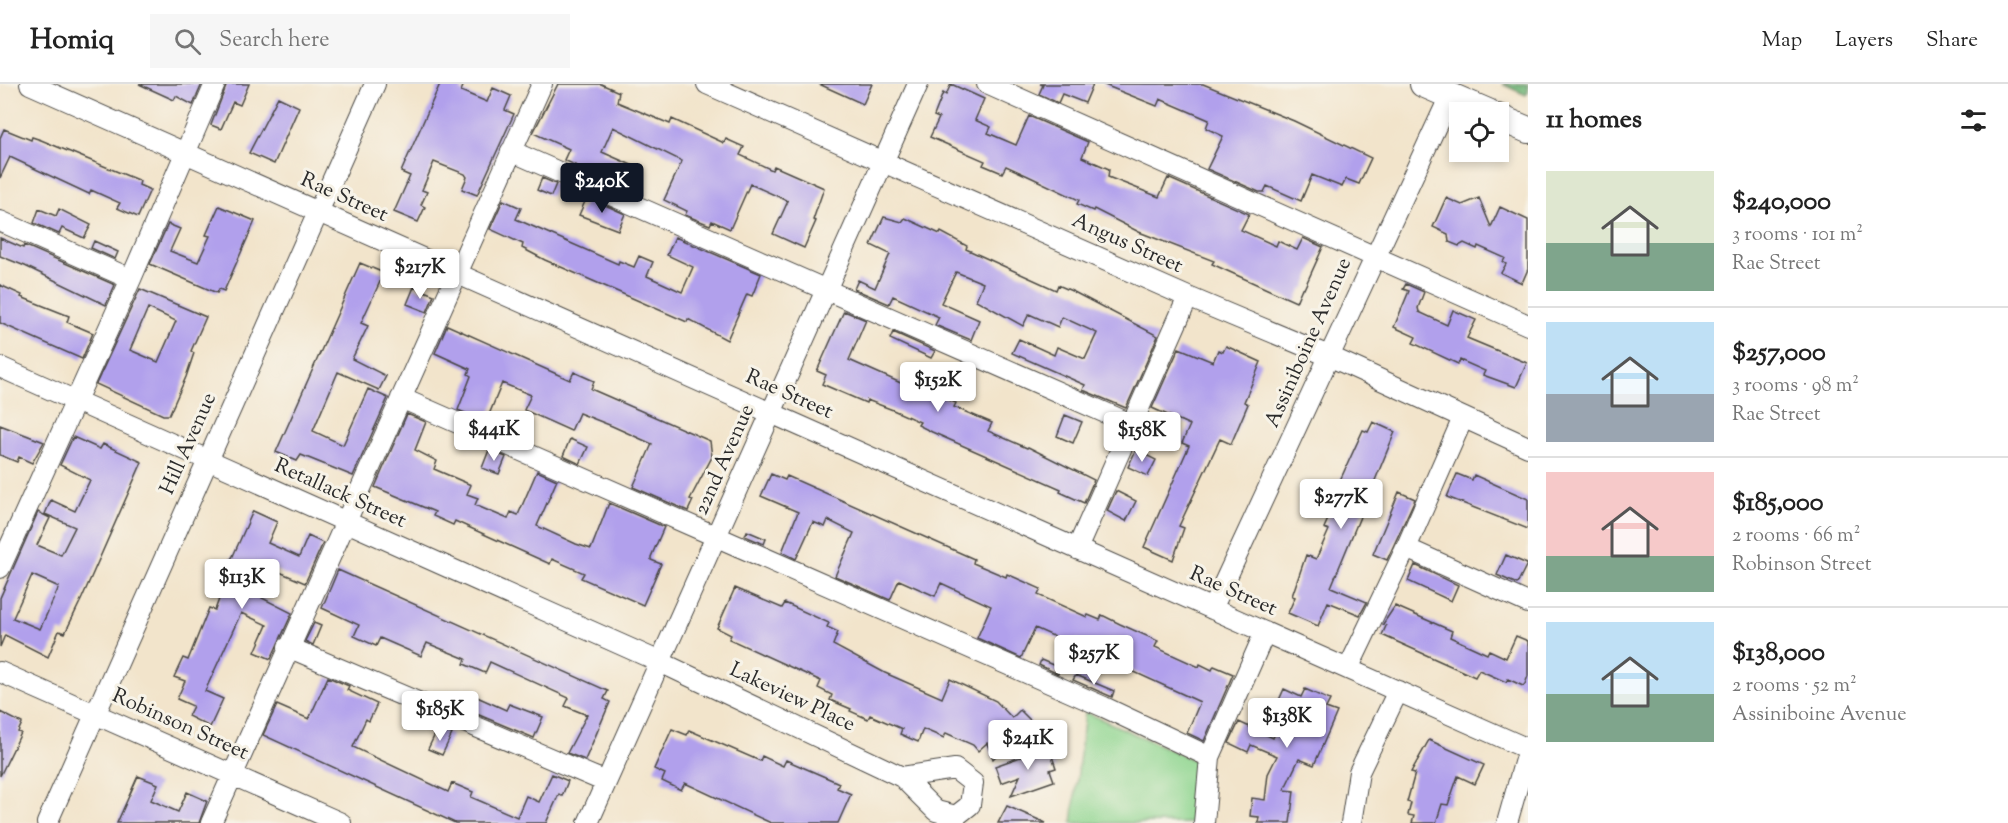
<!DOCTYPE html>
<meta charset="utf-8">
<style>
body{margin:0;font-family:"Sorts Mill Goudy",serif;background:#f6f6f6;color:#222;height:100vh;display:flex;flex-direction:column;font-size:22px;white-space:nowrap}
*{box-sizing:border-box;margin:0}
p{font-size:20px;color:#767676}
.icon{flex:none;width:33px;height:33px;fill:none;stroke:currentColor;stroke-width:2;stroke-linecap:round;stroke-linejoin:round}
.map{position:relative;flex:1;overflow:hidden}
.panel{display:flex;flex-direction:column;background:#fff;width:480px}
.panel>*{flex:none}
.tools{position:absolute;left:1449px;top:18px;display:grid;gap:12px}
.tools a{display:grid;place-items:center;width:60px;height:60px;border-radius:0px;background:#fff;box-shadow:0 3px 9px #0003;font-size:30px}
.price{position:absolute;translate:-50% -51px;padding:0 14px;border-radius:6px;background:#fff;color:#222;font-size:20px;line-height:39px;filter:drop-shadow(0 2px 3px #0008)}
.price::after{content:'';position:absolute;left:50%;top:36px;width:18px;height:14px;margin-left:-9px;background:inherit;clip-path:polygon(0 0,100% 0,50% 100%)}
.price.on{background:#111827;color:#fff}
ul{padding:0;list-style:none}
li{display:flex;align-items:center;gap:18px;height:150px;padding:0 18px}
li+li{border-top:2px solid #e0e0e0}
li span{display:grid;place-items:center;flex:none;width:168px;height:120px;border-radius:0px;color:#555}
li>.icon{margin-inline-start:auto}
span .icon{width:72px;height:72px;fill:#fffc;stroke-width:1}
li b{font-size:26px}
h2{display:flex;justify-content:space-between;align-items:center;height:72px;padding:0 18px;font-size:26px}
header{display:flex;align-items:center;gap:36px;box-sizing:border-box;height:84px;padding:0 30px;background:#fff;border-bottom:2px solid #e0e0e0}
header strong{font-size:28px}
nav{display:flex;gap:33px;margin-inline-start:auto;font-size:21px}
.search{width:420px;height:54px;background:#f6f6f6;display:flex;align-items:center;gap:15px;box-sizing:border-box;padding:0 21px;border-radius:0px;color:#767676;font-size:22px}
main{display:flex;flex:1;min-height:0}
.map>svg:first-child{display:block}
.green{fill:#8fd690;stroke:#5d805e;stroke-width:1.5}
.forest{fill:#73b77a;stroke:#4f7152;stroke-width:1.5}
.building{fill:#b1a0ec;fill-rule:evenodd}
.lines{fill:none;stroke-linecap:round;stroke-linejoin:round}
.minor-casing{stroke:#494743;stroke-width:22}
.major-casing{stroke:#494743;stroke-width:28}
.minor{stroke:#fff;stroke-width:20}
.major{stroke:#fff;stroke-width:26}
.labels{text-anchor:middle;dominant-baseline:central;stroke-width:6;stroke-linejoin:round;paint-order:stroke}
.street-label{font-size:21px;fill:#2b2b2b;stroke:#f7f3e8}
</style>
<header>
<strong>Homiq</strong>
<div class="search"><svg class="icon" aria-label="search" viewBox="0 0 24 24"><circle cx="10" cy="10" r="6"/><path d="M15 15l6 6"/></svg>Search here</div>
<nav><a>Map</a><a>Layers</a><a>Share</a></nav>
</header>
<main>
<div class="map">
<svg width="1528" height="739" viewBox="0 0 1528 739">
<rect width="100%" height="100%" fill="#f7f3e8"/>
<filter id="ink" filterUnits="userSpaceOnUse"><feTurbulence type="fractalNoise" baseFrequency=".0167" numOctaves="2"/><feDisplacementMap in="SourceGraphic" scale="12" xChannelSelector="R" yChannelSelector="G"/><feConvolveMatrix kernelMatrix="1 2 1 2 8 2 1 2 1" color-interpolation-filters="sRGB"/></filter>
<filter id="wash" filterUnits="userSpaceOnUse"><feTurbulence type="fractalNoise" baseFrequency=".008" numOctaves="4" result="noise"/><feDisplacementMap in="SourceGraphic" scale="24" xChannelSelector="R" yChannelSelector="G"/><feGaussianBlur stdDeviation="1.35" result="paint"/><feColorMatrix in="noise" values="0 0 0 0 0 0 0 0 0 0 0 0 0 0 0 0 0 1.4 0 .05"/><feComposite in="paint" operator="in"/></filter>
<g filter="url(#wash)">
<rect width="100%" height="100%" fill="#f2e4cb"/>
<path class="green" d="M1085,628L1200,679L1194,739H1072Z"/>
<path class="forest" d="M1502,0H1528V8L1526,11Z"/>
<g id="blocks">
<path class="building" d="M139,0H202L193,21L176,12L174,16Z
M227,0H249L240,21L233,18L221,45L211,41Z
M440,0H464L461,7L487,18L493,4L511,12L505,26L514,30L477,111L462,105L467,93L465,90L434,78L422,106L427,108L421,121L425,123L418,138L394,128L410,92L401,88Z
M558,0H601L619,8L617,18L670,40L672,35L724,59L726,55L744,63L740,71L772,86L774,82L824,104L813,136L816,137L804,164L773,150L788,117L750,100L730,145L712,137L710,141L685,131L687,127L664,116L682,77L613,43L602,68L636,83L626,105L564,76L569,65L533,49Z
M819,0H872L863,20Z
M951,0L984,15L975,36L991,43L988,49L1016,61L1029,32L1088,58L1082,73L1109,85L1108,93L1159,113L1168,94L1249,130L1241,146L1276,162L1278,157L1297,166L1303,154L1323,163L1304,205L1302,204L1296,218L1223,185L1212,180L1214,177L1139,148L1094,125L1093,127L1077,120L1079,116L1028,92L1006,82L1002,89L983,81L985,77L930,53L939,34L934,32L943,9L946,11Z
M1040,0H1093L1085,19L1062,10L1058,19L1039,10L1043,1Z
M1102,0H1203L1294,37L1371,74L1359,100L1346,95L1342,103L1312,91L1301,117L1267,102L1264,108H1259L1207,85L1223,52L1206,44L1209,36L1160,15L1157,22Z
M278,13L299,23L274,80L249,69Z
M4,45L31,56L32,53L41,56L140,97L139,101L150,106L138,133L117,124L120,119L91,106L89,110L10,73L0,94V54Z
M542,94L556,100L551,112L537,106Z
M587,113L625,130L618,146L579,131Z
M1446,114L1462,121L1479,114L1491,143L1500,123L1528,136V185L1522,199L1501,189L1506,180L1503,178L1505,174L1478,162L1477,165L1464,159L1459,162L1449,158L1448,150L1433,143Z
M503,116L521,124L516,135L618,180L619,177L634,183L639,172L653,178L647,192L682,208L693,183L667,171L675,153L761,190L752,212L747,210L727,256L688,235L687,238L545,176L522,164L523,160L490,145Z
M219,122L255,137L224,207L219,205L217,209L150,180L168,140L180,145L170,167L198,178L210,152L206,151Z
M39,125L56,132L59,125L91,141L84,154L62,144L59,150L34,139Z
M884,133L902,138L905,134L940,150L941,148L967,162L966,165L1056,206L1058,201L1074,208L1158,252L1126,324L1083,306L1085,301L1012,269L1019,255L1054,271L1057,263L1085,275L1097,249L1062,233L1058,243L1029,230L1023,242L976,216L983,199L956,188L941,219L979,236L971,256L935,241L939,233L893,212L889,220L854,205L858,196L875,204L890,170L871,161Z
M0,154L23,164L24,161L115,201L106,221L25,182L0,172Z
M94,157L118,168L115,175L91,164Z
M360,179L384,189L361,239L368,242L352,275L386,292L379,306L338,288L313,347L343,361L368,305L388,314L353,392L301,371L297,377L276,368Z
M1406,200L1424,208L1418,224L1419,228L1447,241L1453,226L1476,236L1467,254L1527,279L1516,303L1483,291L1485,287L1460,276L1458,280L1413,259L1416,253L1394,243L1409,207L1403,205Z
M0,201L22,211L21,213L69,232L67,238L93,249L82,275L0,239Z
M414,203L434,211L427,228L407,220Z
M140,205L206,233L191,267L194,269L186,293L169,331H163L96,300ZM148,224L176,237L158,278L130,266Z
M844,227L866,236L849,276L921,308L923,304L956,319L954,323L992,339L988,347L1027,364L1028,363L1094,396L1084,419L1060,408L1061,405L932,348L918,341L920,338L893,326L867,316L866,319L822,300L826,291L817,287Z
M447,241L570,296L574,288L594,297L591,305L710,357L712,373L690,415L693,416L688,427L633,403L652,360L612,342L579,329L571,347L524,326L531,311L502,299L486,338L458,326L471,292L468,290L470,285L435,269Z
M893,248L935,267L931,274L890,255Z
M1226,262L1261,278L1244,318L1248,320L1231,360L1220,355L1179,442L1184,444L1173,476L1144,463L1189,362L1182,359L1190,341L1152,324L1179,264L1213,278L1218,266L1223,268Z
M407,330L426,338L415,366L437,377L434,385L471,401L467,410L478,414L475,421L508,435L511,428L518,431L537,387L557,396L537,442L576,460L591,465L609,419L664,443L651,473V476L661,480L643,521L581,494L584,489L552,475L550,480L455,437L453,441L433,432L435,428L375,403Z
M1065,331L1082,338L1073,359L1057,352Z
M1373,338L1395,348L1331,503L1367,518L1360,531L1328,518L1318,542L1288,529L1295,513L1292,512L1306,471L1316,475L1329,446L1324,444L1333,424L1330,423L1337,403L1363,346L1368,348Z
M0,341L44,358L32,379L19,373L17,378L0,371Z
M73,353L100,365L103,360L142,378L82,514L65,549L59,547L48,573L5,551L0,563V514L38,428L50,434L37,461L61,471L75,443L45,430L51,416L75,427L90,396L60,381ZM32,491L59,503L40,545L13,534Z
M570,355L588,363L580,380L563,372Z
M489,366L506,373L499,390L482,384Z
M1136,366L1156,376L1148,392L1128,383Z
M771,390L785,396L787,392L974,475L973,479L1006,493L1007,490L1041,505L1038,511L1087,533L1088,531L1100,536L1102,531L1120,540L1158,557L1155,563L1199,583L1200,580L1212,586L1214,582L1233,590L1204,657L1187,649L1200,618L1110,577L1113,571L1076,555L1073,561L1035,544L1021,574L977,554L991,522L941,499L935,512L899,496L890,516L835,492L854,449L828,436L825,443L813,438L796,475L782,468L798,428L761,412Z
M1457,390L1472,396L1474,391L1528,415V445L1447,413Z
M1116,407L1136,417L1126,437L1107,427Z
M1399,408L1415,415L1387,476L1373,470Z
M253,427L277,438L268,459L299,473L308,452L323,459L305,499L275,486L262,514L292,529L271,575L255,568L267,541L241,529L205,607L223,615L210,643L188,632L193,622L177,615L185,597L174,593L183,574L188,576L209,524L215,526L225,499L218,496L233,472Z
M747,447L766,455L764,460L745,452Z
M1506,471L1527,480L1517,500L1497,491Z
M1415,481L1458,501L1451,517L1408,497Z
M338,486L608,607L604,615L610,618L585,676L567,669L587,631L565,622L569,614L490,578L485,589L464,580L466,575L427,559L421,572L380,554L376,562L354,552L359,541L322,524Z
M735,504L782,524L785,519L829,539L827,543L838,548L833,561L885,589L942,614L950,595L996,617L1012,634L1020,626L1031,637L993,675L987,659L978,667L973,661L946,649L944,654L923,645L918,658L900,650L902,645L870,631L868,635L850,627L851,625L830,616L832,611L818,604L821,597L729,555L731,551L717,544Z
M1395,522L1452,547L1450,553L1487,570L1489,566L1506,574L1516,552L1528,557V592L1525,600L1523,602L1508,595L1506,598L1479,586L1475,593L1382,551L1386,542L1383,540Z
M314,539L321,542L313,561L305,557Z
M1041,576L1060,584L1058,590L1039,581Z
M1076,591L1114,607L1112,613L1073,596Z
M328,593L349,602L347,606L377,620L369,637L366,635L353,663L448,708L452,699L473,708L471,713L517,733L526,712L539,718L552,690L568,697L562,712L559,710L546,739H455L263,651L277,621L309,635Z
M1284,605L1301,613L1305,605L1330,616L1326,624L1337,628L1314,681L1299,675L1284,706L1294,707L1290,739H1258L1259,733L1250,732L1252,714L1265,716L1268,690L1277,672L1251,661L1248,668L1229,659L1239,638L1273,654L1284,628L1275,625Z
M466,608L506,626L509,620L543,633L534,654L460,623Z
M0,628L22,639L18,648L21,649L0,692Z
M438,644L452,650L442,671L428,665Z
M672,645L687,651L689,646L760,677L762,672L783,682L786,676L839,699L837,704L851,710L838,739H771L685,699L681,706L662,697L665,690L654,685Z
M1429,656L1484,681L1475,700L1458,692L1448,721L1442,720L1436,739H1412L1414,732L1408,731L1411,719L1407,718L1415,689L1411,688Z
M1049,663L1056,684L1050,686L1054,697L1011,712L1020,692L1001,699L995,682Z
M138,692L158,700L151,716L178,728L187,708L207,717L199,739H117Z
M1007,722L1046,739H998Z"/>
</g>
</g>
<g filter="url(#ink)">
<use href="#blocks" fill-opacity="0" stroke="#494743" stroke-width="1.5"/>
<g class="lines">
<g class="minor-casing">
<path id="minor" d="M30,0L1528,665
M707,0L1188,213L1331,273L1528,363
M987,0L1528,241
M511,67L1133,341
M0,137L131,195
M0,283L660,578L902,693L936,727L956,732L970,721L973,699L955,685L902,693
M401,314L1104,623L1210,673L1204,739
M1406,464L1528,519
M1077,465L1188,213
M0,484L131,195L215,0
M1212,525L1450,12
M288,563L606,698
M1348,585L1406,464L1463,334
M0,588L341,739
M1210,673L1265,548
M47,739L375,0
M211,739L542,0
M588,739L918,0
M1351,739L1359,688L1398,607
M1507,739L1528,665"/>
</g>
<g class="major-casing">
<path id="major" d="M1423,0L1488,28
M1498,33L1528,46"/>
</g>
<use href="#minor" class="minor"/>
<use href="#major" class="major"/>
</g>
</g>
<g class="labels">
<g class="street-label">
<text transform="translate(344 114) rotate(24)">Rae Street</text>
<text transform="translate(1127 160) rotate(24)">Angus Street</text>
<text transform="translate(1309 259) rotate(-66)">Assiniboine Avenue</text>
<text transform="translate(789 311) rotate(24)">Rae Street</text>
<text transform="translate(189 360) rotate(-66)">Hill Avenue</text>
<text transform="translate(725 376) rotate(-66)">22nd Avenue</text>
<text transform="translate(340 410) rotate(24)">Retallack Street</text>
<text transform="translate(1233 508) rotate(24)">Rae Street</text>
<text transform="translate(792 614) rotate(25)">Lakeview Place</text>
<text transform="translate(180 641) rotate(24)">Robinson Street</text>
</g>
</g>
</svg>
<div class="tools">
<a><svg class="icon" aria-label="locate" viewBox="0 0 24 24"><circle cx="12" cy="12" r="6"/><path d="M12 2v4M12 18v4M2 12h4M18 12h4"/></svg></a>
</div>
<b class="price on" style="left:602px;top:130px">$240K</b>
<b class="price" style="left:420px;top:216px">$217K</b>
<b class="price" style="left:938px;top:329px">$152K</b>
<b class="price" style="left:494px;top:378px">$441K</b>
<b class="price" style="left:1142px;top:379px">$158K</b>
<b class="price" style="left:1341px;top:446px">$277K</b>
<b class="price" style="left:242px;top:526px">$113K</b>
<b class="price" style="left:1094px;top:602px">$257K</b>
<b class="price" style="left:440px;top:658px">$185K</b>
<b class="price" style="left:1287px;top:665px">$138K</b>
<b class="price" style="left:1028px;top:687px">$241K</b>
</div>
<section class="panel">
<h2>11 homes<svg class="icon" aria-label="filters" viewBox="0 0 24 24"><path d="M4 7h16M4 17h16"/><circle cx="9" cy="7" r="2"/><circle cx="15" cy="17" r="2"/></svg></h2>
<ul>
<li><span style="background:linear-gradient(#dfe7d0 60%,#7fa58c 0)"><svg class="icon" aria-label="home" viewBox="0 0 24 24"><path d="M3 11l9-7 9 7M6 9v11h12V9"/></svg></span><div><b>$240,000</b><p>3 rooms · 101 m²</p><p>Rae Street</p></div></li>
<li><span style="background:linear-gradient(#bfe0f5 60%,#9aa5b1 0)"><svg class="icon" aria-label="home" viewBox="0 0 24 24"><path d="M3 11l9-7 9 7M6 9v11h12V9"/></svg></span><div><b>$257,000</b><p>3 rooms · 98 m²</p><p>Rae Street</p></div></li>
<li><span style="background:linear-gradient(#f6c9c9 70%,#7fa58c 0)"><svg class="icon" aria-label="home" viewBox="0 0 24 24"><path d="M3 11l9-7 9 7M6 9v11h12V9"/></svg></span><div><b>$185,000</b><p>2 rooms · 66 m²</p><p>Robinson Street</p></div></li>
<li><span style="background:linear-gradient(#bfe0f5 60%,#7fa58c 0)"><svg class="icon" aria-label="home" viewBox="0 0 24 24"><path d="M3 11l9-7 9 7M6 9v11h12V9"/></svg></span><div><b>$138,000</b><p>2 rooms · 52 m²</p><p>Assiniboine Avenue</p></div></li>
</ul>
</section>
</main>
